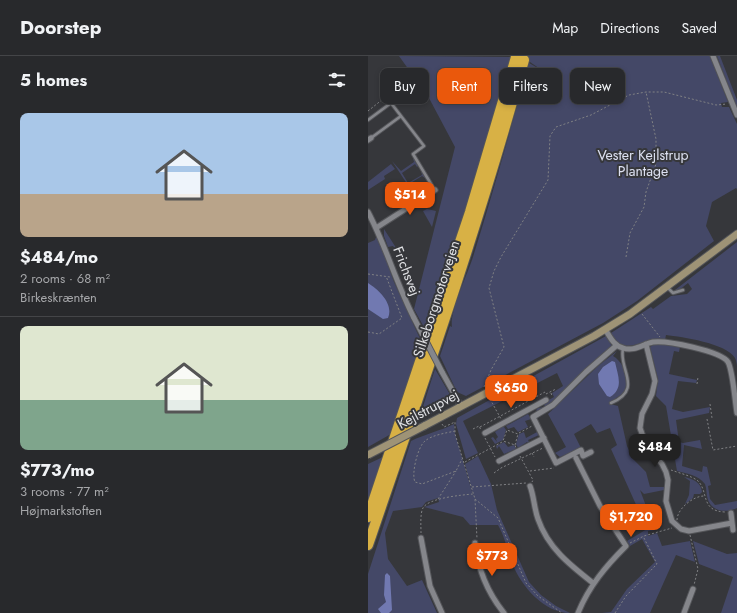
<!DOCTYPE html>
<meta charset="utf-8">
<style>
body{margin:0;font-family:Jost,sans-serif;background:#303134;color:#f1f3f6;height:100vh;display:flex;flex-direction:column;font-size:15px;white-space:nowrap}
*{box-sizing:border-box;margin:0}
p{font-size:13px;color:#a5a6a9}
.icon{flex:none;width:22px;height:22px;fill:none;stroke:currentColor;stroke-width:2;stroke-linecap:round;stroke-linejoin:round}
.map{position:relative;flex:1;overflow:hidden}
.drawer{display:flex;flex-direction:column;background:#28292c;width:368px}
.drawer>*{flex:none}
.banner{position:absolute;left:12px;top:12px;width:297px;height:36px;display:flex;gap:8px}
.price{position:absolute;translate:-50% -34px;padding:0 9px;border-radius:8px;background:#ea580c;color:#fff;font-size:13px;line-height:26px;filter:drop-shadow(0 1px 2px #0008)}
.price::after{content:'';position:absolute;left:50%;top:24px;width:12px;height:9px;margin-left:-6px;background:inherit;clip-path:polygon(0 0,100% 0,50% 100%)}
.price.current{background:#222;color:#fff}
ul{padding:0;list-style:none}
li{display:grid;align-content:center;gap:8px;height:212px;padding:0 20px}
li+li{border-top:1px solid #444548}
li span{display:grid;place-items:center;height:124px;border-radius:8px;color:#555}
li>.icon{margin-inline-start:auto}
span .icon{width:72px;height:72px;fill:#fffc;stroke-width:1}
li b{font-size:17px}
h2{display:flex;justify-content:space-between;align-items:center;height:48px;padding:0 20px;font-size:17px}
.chip{padding:0 14px;border-radius:8px;background:#28292c;box-shadow:0 2px 6px #0003,0 0 0 1px #444548;font-size:14px;line-height:36px}
.chip.current{background:#ea580c;color:#fff}
header{display:flex;align-items:center;gap:24px;box-sizing:border-box;height:56px;padding:0 20px;background:#28292c;border-bottom:1px solid #444548}
header strong{font-size:19px}
nav{display:flex;gap:22px;margin-inline-start:auto;font-size:14px}
main{display:flex;flex:1;min-height:0}
.map>svg:first-child{display:block}
.green{fill:#444867}
.water{fill:#7179b1}
.lines{fill:none;stroke-linecap:round;stroke-linejoin:round}
.lane-casing{stroke:#545559;stroke-width:4.5}
.street-casing{stroke:#545559;stroke-width:7}
.secondary-casing{stroke:#545559;stroke-width:9}
.highway-casing{stroke:#545559;stroke-width:12}
.path{stroke:#808184;stroke-width:1;stroke-dasharray:2 2;stroke-linecap:butt}
.lane{stroke:#85868b;stroke-width:2.5}
.street{stroke:#85868b;stroke-width:5}
.secondary{stroke:#9e9376;stroke-width:7}
.highway{stroke:#d8b145;stroke-width:10}
.street-bridge-casing{stroke:#545559;stroke-width:7;stroke-linecap:butt}
.secondary-bridge-casing{stroke:#545559;stroke-width:9;stroke-linecap:butt}
.street-bridge{stroke:#85868b;stroke-width:5}
.secondary-bridge{stroke:#9e9376;stroke-width:7}
.labels{text-anchor:middle;dominant-baseline:central;stroke-width:4;stroke-linejoin:round;paint-order:stroke}
.park-label{font-size:14px;fill:#dde1f1;stroke:#36373b}
.street-label{font-size:14px;fill:#e1e2e5;stroke:#36373b}
</style>
<header>
<strong>Doorstep</strong>
<nav><a>Map</a><a>Directions</a><a>Saved</a></nav>
</header>
<main>
<section class="drawer">
<h2>5 homes<svg class="icon" aria-label="filters" viewBox="0 0 24 24"><path d="M4 7h16M4 17h16"/><circle cx="9" cy="7" r="2"/><circle cx="15" cy="17" r="2"/></svg></h2>
<ul>
<li><span style="background:linear-gradient(#a9c7e8 65%,#b9a48a 0)"><svg class="icon" aria-label="home" viewBox="0 0 24 24"><path d="M3 11l9-7 9 7M6 9v11h12V9"/></svg></span><div><b>$484/mo</b><p>2 rooms · 68 m²</p><p>Birkeskrænten</p></div></li>
<li><span style="background:linear-gradient(#dfe7d0 60%,#7fa58c 0)"><svg class="icon" aria-label="home" viewBox="0 0 24 24"><path d="M3 11l9-7 9 7M6 9v11h12V9"/></svg></span><div><b>$773/mo</b><p>3 rooms · 77 m²</p><p>Højmarkstoften</p></div></li>
</ul>
</section>
<div class="map">
<svg width="369" height="557" viewBox="0 0 369 557">
<rect width="100%" height="100%" fill="#36373b"/>
<path class="green" d="M31,0L143,1L115,98L58,275L46,253L87,91L61,42Z
M144,0H342L360,46L353,47L354,51H361L369,68V133L368,132L344,146L338,170L346,185L269,245L235,267L98,340L89,336L72,300L82,270L84,271C81,257 100,217 105,201C125,137 143,72 161,7L175,15L162,6Z
M349,0H352L369,44V52Z
M45,102L50,110L49,111L47,108L34,117L40,127L54,119L53,115L57,122L54,120L41,128L47,138L61,130L60,126L62,130L47,140L24,105L33,115L46,106Z
M23,108L27,113L16,120L17,123L0,134V126Z
M59,153L68,155L64,171L55,155Z
M16,173L34,201L25,190L20,191L16,180Z
M9,178L26,226L54,287L23,378L0,391V187L7,184Z
M369,186V311C369,308 368,304 367,302C358,287 314,281 298,279L297,284C277,279 255,304 243,277L283,251L285,253L303,240L319,238L324,233L320,227L311,234H307Z
M238,280L244,290L243,291L187,346L170,356L168,354L170,352L177,351L176,348L180,346L179,345L186,341L184,337L195,330L189,317L95,365L110,397L98,403L88,368L89,362Z
M291,288L312,291L311,296L306,295L301,318L329,324L328,327L310,325L304,353L315,356L342,351L341,357L308,364L311,386L315,387L332,384L334,393L316,389L314,410L334,416L335,410L339,411L343,429L340,430L342,443L347,449L369,445V452C358,457 345,456 340,444C338,439 339,433 337,428C330,419 320,418 309,415L298,350L288,340L290,323L282,291L285,289Z
M249,295L245,300C256,306 264,327 254,338C250,342 244,343 242,348L250,350L259,390L265,403L278,416L282,431H296V434L276,438L272,434L287,474L280,475V480L289,477L294,490L322,485L327,506L308,499L282,557H234L243,556L259,533L287,506L274,483L262,490L259,485L279,473L243,393L249,389L242,372L229,377L223,368L206,378L213,392L192,401L187,397L198,391L180,358L230,310Z
M67,313L84,342V345L71,351L61,360L51,363Z
M160,358L163,363L157,365L160,371L150,376L146,371L140,373L138,370Z
M86,368L87,378L106,442L97,408L110,400L123,428L129,454L161,526L173,539L188,550L202,557C176,557 153,530 144,507C139,494 137,481 130,469H102L95,461L56,451L71,446L70,442L58,446L54,451L25,455L17,477L20,503L39,530L54,524L69,557H0V518L43,385C57,378 72,375 86,368Z
M134,371H136L138,374L135,384L127,388L123,382L125,381L129,386L128,383L130,381L127,376Z
M156,376L158,382L169,376L171,379L160,384L162,388L159,386L150,392L148,388L151,378Z
M136,386L140,391L146,389L148,393L136,398L131,390L129,393L128,390Z
M15,401L0,444V408Z
M316,421C325,423 333,426 334,436L332,438H326L325,442L317,448L321,439L322,425Z
M325,485L359,498L369,497V557H353L365,521L331,508Z"/>
<path class="water" d="M0,227C11,234 26,248 20,262L15,263L0,253Z
M244,305L247,306C250,320 256,332 242,341L239,340L231,328L230,318L235,311Z
M19,517L22,520L24,554L21,557H13L10,553L18,546L16,539L17,519Z"/>
<g class="lines">
<g class="lane-casing">
<path id="lane" d="M0,64L23,47L33,60
M3,82L33,60L56,90L45,98L66,133
M300,232L305,237L315,234
M243,347C276,333 250,313 255,293"/>
</g>
<g class="street-casing">
<path id="street" d="M345,0L369,59
M0,84L3,82
M0,156C18,190 28,227 46,262
M8,172L67,134
M237,273C242,281 246,290 255,292C266,296 275,288 285,286C298,284 353,295 360,306C365,315 367,346 369,357
M278,288L287,325L284,338L274,358L272,372L278,389L294,408L298,416L300,424L298,445L304,465L313,473L321,475L364,467
M74,316L93,350
M117,377L178,344
M223,396L215,400L213,394L188,407L165,361L185,349L218,316L249,289
M208,402L232,450L258,490C238,510 221,530 210,557
M131,405L176,382
M162,430C166,440 166,452 170,463C180,492 202,509 225,527
M363,457L365,474
M53,482L62,530L74,557
M107,487C110,514 119,536 136,557
M316,557L325,533"/>
</g>
<g class="secondary-casing">
<path id="secondary" d="M56,370L226,280L262,258L369,178"/>
</g>
<g class="highway-casing">
<path id="highway" d="M0,461L102,156L148,1
M0,489C55,328 111,168 156,4"/>
</g>
<path class="path" d="M0,55L20,39L22,43
M258,201L262,177L276,151L278,136L288,108V83L278,36
M0,218L22,221
M274,258L292,281
M0,276L11,278L34,262L18,220
M329,328L330,321
M116,331L123,314L136,291L121,232L126,215L133,201L180,124L182,80L188,71L223,59L261,39L278,36H296L348,49L359,48
M183,337L184,340
M122,343L133,363
M342,348L344,362
M339,363L345,394L369,390
M74,368L76,371L87,366V378L107,443L109,483
M112,371L177,336L178,338L188,333
M105,373L111,370L113,374
M87,375C78,377 64,379 57,385C50,390 43,418 47,426L54,428L88,415L94,403
M151,377L164,370
M117,382L127,401
M147,389L150,378L139,374L135,385L147,389L148,392
M164,397L166,401
M152,400L165,424L164,426
M97,406L134,386
M303,414C311,417 324,420 330,425C341,436 332,455 357,456
M162,415L186,412
M126,417L133,412L175,392
M104,431L158,427
M70,443L88,415
M107,443L130,462L158,527L170,540L194,557
M309,464C309,453 325,440 336,440
M53,477C53,470 52,457 55,452C60,442 94,439 105,438
M322,479L330,513L326,529
M262,487L276,480L304,472
M247,557L258,540L289,508L275,480"/>
<use href="#lane" class="lane"/>
<use href="#street" class="street"/>
<use href="#secondary" class="secondary"/>
<use href="#highway" class="highway"/>
<g class="street-bridge-casing">
<path id="street-bridge" d="M46,262L74,316"/>
</g>
<g class="secondary-bridge-casing">
<path id="secondary-bridge" d="M0,399L56,370"/>
</g>
<use href="#street-bridge" class="street-bridge"/>
<use href="#secondary-bridge" class="secondary-bridge"/>
</g>
<g class="labels">
<g class="park-label">
<text x="275" y="99">Vester Kejlstrup<tspan x="275" dy="16">Plantage</tspan></text>
</g>
<g class="street-label">
<text transform="translate(39 215) rotate(69)">Frichsvej</text>
<text transform="translate(68 243) rotate(-72)">Silkeborgmotorvejen</text>
<text transform="translate(60 353) rotate(-28)">Kejlstrupvej</text>
</g>
</g>
</svg>
<b class="price" style="left:42px;top:160px">$514</b>
<b class="price" style="left:143px;top:353px">$650</b>
<b class="price current" style="left:287px;top:412px">$484</b>
<b class="price" style="left:263px;top:482px">$1,720</b>
<b class="price" style="left:124px;top:521px">$773</b>
<div class="banner">
<a class="chip">Buy</a>
<a class="chip current">Rent</a>
<a class="chip">Filters</a>
<a class="chip">New</a>
</div>
</div>
</main>
